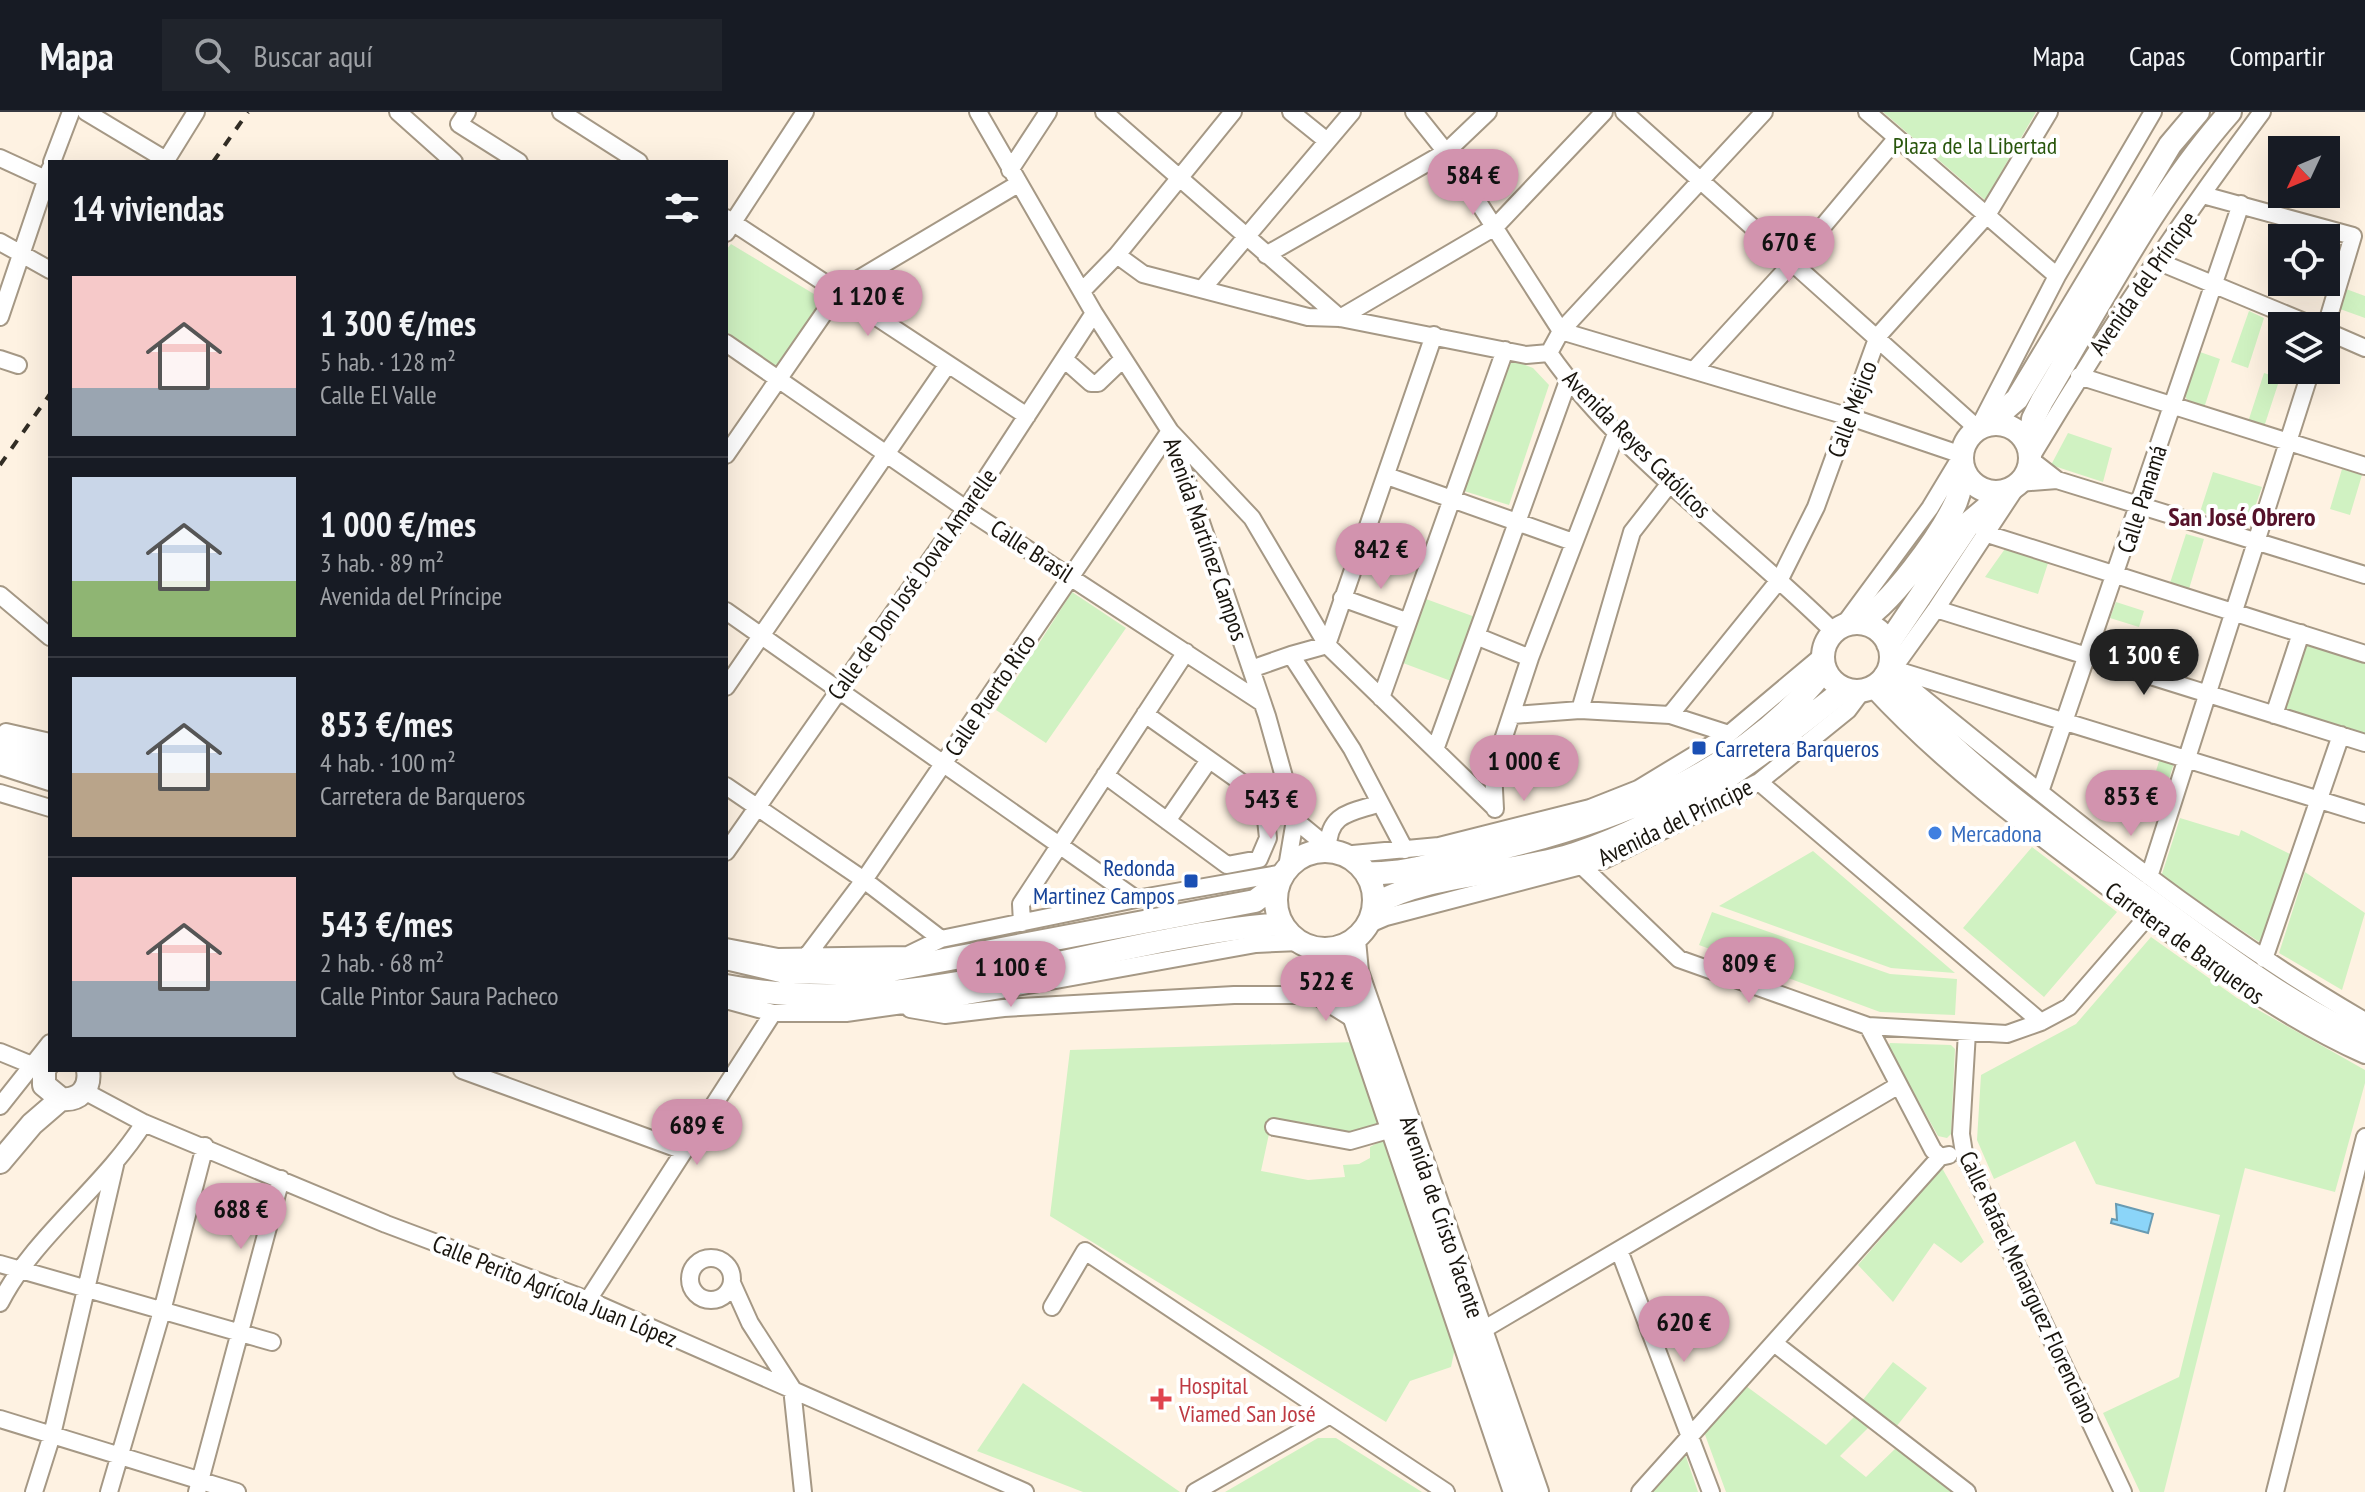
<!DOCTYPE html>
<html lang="es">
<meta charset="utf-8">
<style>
body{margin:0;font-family:"PT Sans Narrow",sans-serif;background:#20242c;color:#f1f3f6;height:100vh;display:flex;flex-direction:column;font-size:30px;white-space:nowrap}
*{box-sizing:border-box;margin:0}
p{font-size:26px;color:#9ea1a6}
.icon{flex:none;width:44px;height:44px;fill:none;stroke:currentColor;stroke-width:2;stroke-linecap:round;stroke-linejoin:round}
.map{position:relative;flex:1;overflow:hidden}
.details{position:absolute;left:48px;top:48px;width:680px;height:912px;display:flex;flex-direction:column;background:#171b24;border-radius:0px;box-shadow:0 8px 32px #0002}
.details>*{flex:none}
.needle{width:52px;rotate:226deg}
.fabs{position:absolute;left:2268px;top:24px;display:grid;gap:16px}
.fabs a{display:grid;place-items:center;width:72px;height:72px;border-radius:0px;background:#171b24;box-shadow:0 8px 32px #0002;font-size:40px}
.price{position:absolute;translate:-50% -68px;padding:0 18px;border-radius:28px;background:#d293ae;color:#111;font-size:26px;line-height:52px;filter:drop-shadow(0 2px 4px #0008)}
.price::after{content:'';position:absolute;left:50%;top:48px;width:24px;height:18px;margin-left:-12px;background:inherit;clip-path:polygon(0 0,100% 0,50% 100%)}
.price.on{background:#222;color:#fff}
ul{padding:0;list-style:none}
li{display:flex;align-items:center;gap:24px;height:200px;padding:0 24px}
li+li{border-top:2px solid #363941}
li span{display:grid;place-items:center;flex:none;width:224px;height:160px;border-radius:0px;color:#555}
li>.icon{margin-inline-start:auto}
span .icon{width:96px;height:96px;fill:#fffc;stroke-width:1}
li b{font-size:34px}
h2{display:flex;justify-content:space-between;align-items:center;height:96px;padding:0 24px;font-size:34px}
header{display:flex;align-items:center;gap:48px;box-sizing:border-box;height:112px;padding:0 40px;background:#171b24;border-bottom:2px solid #363941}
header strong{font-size:38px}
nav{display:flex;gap:44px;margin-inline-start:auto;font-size:28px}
.search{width:560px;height:72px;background:#20242c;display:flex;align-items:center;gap:20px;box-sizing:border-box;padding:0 28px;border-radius:0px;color:#9ea1a6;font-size:30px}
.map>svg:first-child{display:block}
.green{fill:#d0f2c2}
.water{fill:#8bd5f9;stroke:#699bb2;stroke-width:2}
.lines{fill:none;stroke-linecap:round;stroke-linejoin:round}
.minor-casing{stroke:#a59885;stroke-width:20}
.major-casing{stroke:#a59885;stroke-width:26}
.minor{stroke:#fff;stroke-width:16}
.major{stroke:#fff;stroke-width:22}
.rail{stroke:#322d25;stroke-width:4;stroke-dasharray:10 10;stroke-linecap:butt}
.transit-dot{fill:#1a4fb4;stroke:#fff;stroke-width:3}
.shop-dot{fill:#3f7fe0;stroke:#fff;stroke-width:3}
.health-dot{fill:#e0444e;stroke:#fff;stroke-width:3}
.labels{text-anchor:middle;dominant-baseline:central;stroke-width:8;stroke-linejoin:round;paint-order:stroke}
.park-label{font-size:24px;fill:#28560c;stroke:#fff}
.street-label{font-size:24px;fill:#19150e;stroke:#fff}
.transit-label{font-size:24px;fill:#164399;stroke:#fff;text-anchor:start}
.shop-label{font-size:24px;fill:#366cbe;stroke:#fff;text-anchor:start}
.health-label{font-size:24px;fill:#be3a42;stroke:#fff;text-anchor:start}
.neighbourhood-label{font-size:26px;font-weight:bold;fill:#55122a;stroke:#fff}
</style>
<header>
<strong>Mapa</strong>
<div class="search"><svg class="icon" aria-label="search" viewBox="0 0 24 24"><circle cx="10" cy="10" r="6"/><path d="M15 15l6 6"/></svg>Buscar aquí</div>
<nav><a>Mapa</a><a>Capas</a><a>Compartir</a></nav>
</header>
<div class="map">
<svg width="2365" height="1380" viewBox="0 0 2365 1380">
<rect width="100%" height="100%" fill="#fef2e2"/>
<path class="green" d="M1883,0H2036L1985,88Z
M731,132L824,188L777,256L726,222V138Z
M2346,177L2365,184V206L2340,197Z
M2249,199L2264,206L2248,256L2231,250Z
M2200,240L2220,247L2204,296L2189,291L2185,284Z
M1507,246L1533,256L1549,273L1509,393L1464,379Z
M2264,261L2280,266L2264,315L2248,310Z
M2068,321L2112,336L2103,370L2051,353Z
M2342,357L2362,363L2350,403L2330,397Z
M2213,360L2262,375L2248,415L2200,400Z
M2186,422L2204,427L2189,477L2170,471Z
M2007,434L2049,448L2038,482L1985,465Z
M1072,480L1126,516L1046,631L996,598Z
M1426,487L1475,505L1451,569L1403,551Z
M2116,490L2144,499L2139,515L2110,506Z
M2305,528L2365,548V623L2283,597Z
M2160,646L2174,651L2163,686L2149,682Z
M2180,706L2239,724L2241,718L2292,743L2264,833L2161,765Z
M2032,735L2117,800L2044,885L1963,816Z
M1813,739L1955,861L1891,856L1719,794Z
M2305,760L2365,801L2342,878L2279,841Z
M1712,800L1890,862L1957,867L1955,903L1880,900L1699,833Z
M2151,825L2237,886L2365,958V971L2335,1080L2245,1056L2164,1380H2140L2103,1301L2179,1265L2220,1103L2096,1072L2075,1029L1994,1067L1977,1028L1981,963L2076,912Z
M1357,930L1387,1013L1346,1024L1272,1008L1261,1059L1308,1068L1345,1065L1343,1053L1359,1052L1370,1046V1035L1389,1024L1456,1231L1451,1255L1410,1269L1386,1310L1050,1104L1070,938Z
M1890,931L1951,933L1955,937L1951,1022L1947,1026L1938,1024L1888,935Z
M1942,1056L1984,1130L1961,1151L1934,1131L1893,1190L1858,1153Z
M1893,1250L1927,1276L1896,1315L1862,1289Z
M1023,1271L1180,1380H1083L977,1339Z
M1746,1274L1826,1333L1855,1304L1869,1315L1840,1344L1866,1365L1896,1336L1953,1380H1726L1704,1320Z
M1318,1326H1336L1422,1380H1225Z
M1684,1339L1698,1380H1648Z"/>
<path class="water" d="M2116,1092L2153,1102L2148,1121L2111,1111L2112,1107L2117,1108Z"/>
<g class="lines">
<g class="minor-casing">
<path id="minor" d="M86,0L166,48
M398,0L454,50
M467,0L459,12L519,50
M561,0L639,50
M978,0L1094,201L1170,319L1267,604L1286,672L1295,708L1287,755
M1104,0L1340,206L1495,115L1604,0
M1291,0L1327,29
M1414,0L1446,40L1561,219L1549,241C1619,342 1745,431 1834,520
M1624,0L1978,317L2057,164L2153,0
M1764,0L1561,219L1850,305L1962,343L1930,396L1843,514
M1867,0L2057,164
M2262,0C2179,111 2101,228 2030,347L2057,368L2365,463
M0,46L50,69
M52,50L71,0
M165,50L196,0
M1010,58L1048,0
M2203,83L2353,124L2326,214
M726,106L1027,304
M726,121L805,0
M0,130L50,158
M1117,143L1233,0
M1266,143L1446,40L1488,0
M2157,149L2314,214
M1203,176L1352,0
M1082,179L1117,143L1143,162L1308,205L1340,206L1526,243L1549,241
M0,205L50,57
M2326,219L2365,236
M726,231L966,397L1261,590
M0,247L18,253
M1064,247L1091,271H1098L1123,247
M1695,257L1793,150L1896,27
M2079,264L2365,354
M726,343L840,178L1018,72
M1387,364L1573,430
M1984,421L2365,542
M0,483L50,525
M1342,486L1406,509
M1936,497L2365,631
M726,499L1136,787
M1476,524L1530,546
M1291,543L1327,533L1434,223
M1889,554L1900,547L1936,497L2019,371L2057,368
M1251,557L1291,543L1352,637L1405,738
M1893,557L2365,702
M1890,559C2043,683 2194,810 2365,909
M726,575L948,252
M1871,575C1941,651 2024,713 2107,775C2189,836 2271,901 2365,943
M1381,586L1505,238
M1580,598L1632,420L1671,370
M1145,602L1255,680
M1513,603L1580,598L1670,603L1729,622
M1670,603L1780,467L1816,395L1878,224L1987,103L2049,0
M2274,603L2301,521
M6,620L50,630
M1436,635L1568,269
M1105,663L1227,753L1259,747L1268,726L1264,689
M1759,670L2041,910
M726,674L864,768L941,827
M2040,680L2241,92
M0,681L50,696
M1495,697L1493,658L1530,546L1617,319
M1295,708L1334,740
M1167,709L1209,648
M1328,735C1329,700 1352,701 1380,691
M726,740L966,397L1094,201
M1342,743L1439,734L1590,696L1638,677L1729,622L1823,543
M1582,754L1679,847L1868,914L2007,922L2041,910L2069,895L2147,805
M2149,765L2311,258
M1022,811L1021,792L1186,540
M1365,814L1386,805L1604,748L1759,670L1848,598L1863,578
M726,835L778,845L908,843L941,827L1136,787L1284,761
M806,845L864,768L1170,319L1252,406L1327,533L1495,696
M2264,847L2341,623
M726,888L773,901H846L967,884L1256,832L1300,830
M910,897L945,903L1004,896L1234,883H1315L1355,908
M1868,914L1933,1038L1940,1045L1949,1043
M1967,920L1961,1022L1964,1041L2123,1380
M0,940L39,956
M462,958L684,1039
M84,979L144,1011L386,1112L588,1188L1025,1380
M0,994L50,931
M1274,1015L1350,1029L1392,1017
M1619,1138L1711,1380
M690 1167a21 21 0 1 1 42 0a21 21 0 1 1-42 0Z
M0,1152L272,1230
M732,1171L750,1211L792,1276L803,1380
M588,1188L773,901
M0,1191C34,1124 103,1076 144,1011
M1052,1195L1085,1139L1330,1303
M1481,1219L1899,973
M1774,1231L1967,1380
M0,1307L237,1380
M34,1380L52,1323L115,1053
M109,1380L162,1199L205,1034
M197,1380L281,1067
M1195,1380L1330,1303L1446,1380
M1640,1380L1940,1045
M2275,1380L2365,1025"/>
</g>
<g class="major-casing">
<path id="major" d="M1962 346a34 34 0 1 1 68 0a34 34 0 1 1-68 0Z
M1987,313L2017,287L2170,33L2198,0
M2029,338L2033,307L2042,289C2101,191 2154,86 2230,0
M1857,511C1889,496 1941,423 1956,390C1961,378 1962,366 1962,353
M1823 545a34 34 0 1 1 68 0a34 34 0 1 1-68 0Z
M1888,532L1971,409L2008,378
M1885,564C1954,646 2048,715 2135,778C2210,831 2280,889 2365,927
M0,635L50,649
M0,651L50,667
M1276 788a49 49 0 1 1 98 0a49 49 0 1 1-98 0Z
M1366,761C1401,763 1438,751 1473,743C1602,714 1741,666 1825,557
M1374,793C1426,761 1515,762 1575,742C1685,704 1756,647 1845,577
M1354,828L1357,860L1537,1380
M1321,837L1345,877L1515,1380
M726,846L785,860L870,862L1255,789L1279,771
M726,874C916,911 1096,826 1282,812
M50,948L44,958V973L61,987C79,989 91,977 88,958
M0,1050L32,1012L61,987"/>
</g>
<use href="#minor" class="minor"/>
<use href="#major" class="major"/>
<path class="rail" d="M213,50L248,0
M0,353L50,282"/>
</g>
<g class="transit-dot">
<rect x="1691" y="628" width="16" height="16" rx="4"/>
<rect x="1183" y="761" width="16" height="16" rx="4"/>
</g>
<circle class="shop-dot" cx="1935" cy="721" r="8"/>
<path class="health-dot" d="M1157 1275h8v8h8v8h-8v8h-8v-8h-8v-8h8z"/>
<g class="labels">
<g class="park-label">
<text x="1975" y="33">Plaza de la Libertad</text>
</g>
<g class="street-label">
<text transform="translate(2143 171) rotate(-55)">Avenida del Príncipe</text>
<text transform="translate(1852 297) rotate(-70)">Calle Méjico</text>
<text transform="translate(1637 332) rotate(45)">Avenida Reyes Católicos</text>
<text transform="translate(2142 387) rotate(-72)">Calle Panamá</text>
<text transform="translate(1206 427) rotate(71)">Avenida Martínez Campos</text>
<text transform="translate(1032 439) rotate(33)">Calle Brasil</text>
<text transform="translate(912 472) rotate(-55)">Calle de Don José Doval Amarelle</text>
<text transform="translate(990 583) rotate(-56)">Calle Puerto Rico</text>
<text transform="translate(1675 710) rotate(-26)">Avenida del Príncipe</text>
<text transform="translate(2185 831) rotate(36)">Carretera de Barqueros</text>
<text transform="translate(1442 1105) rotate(71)">Avenida de Cristo Yacente</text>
<text transform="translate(2029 1175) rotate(65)">Calle Rafael Menarguez Florenciano</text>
<text transform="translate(555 1179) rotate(22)">Calle Perito Agrícola Juan López</text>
</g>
<g class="transit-label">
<text x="1715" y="636">Carretera Barqueros</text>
<text x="1175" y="755" text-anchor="end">Redonda<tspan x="1175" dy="28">Martinez Campos</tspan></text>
</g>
<g class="shop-label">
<text x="1951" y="721">Mercadona</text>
</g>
<g class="health-label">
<text x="1179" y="1273">Hospital<tspan x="1179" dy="28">Viamed San José</tspan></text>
</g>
<g class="neighbourhood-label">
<text x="2242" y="404">San José Obrero</text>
</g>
</g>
</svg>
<div class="fabs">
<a><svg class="needle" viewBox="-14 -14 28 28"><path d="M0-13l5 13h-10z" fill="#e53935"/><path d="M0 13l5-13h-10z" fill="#9ea1a6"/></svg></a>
<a><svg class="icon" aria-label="locate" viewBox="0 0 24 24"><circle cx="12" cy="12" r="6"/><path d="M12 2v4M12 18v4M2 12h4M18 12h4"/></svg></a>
<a><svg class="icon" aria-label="layers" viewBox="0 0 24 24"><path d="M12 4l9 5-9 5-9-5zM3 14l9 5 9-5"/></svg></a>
</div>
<b class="price" style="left:1473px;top:105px">584 €</b>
<b class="price" style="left:1789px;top:172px">670 €</b>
<b class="price" style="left:868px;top:226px">1 120 €</b>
<b class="price" style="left:1381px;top:479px">842 €</b>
<b class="price on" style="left:2144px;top:585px">1 300 €</b>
<b class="price" style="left:1524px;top:691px">1 000 €</b>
<b class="price" style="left:2131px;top:726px">853 €</b>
<b class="price" style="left:1271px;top:729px">543 €</b>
<b class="price" style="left:1749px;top:893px">809 €</b>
<b class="price" style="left:1011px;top:897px">1 100 €</b>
<b class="price" style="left:1326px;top:911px">522 €</b>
<b class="price" style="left:697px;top:1055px">689 €</b>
<b class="price" style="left:241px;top:1139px">688 €</b>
<b class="price" style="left:1684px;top:1252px">620 €</b>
<section class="details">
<h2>14 viviendas<svg class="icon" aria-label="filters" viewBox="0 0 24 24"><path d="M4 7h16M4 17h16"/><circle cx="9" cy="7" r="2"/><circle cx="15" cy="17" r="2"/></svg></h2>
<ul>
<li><span style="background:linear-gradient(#f6c9c9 70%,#9aa5b1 0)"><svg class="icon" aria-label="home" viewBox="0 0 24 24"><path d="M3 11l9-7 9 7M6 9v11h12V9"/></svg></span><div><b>1 300 €/mes</b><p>5 hab. · 128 m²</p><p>Calle El Valle</p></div></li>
<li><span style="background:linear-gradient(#c9d6e8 65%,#8fb573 0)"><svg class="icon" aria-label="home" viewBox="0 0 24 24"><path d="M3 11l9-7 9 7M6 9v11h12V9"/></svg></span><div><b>1 000 €/mes</b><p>3 hab. · 89 m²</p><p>Avenida del Príncipe</p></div></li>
<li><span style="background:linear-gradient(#c9d6e8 60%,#b9a48a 0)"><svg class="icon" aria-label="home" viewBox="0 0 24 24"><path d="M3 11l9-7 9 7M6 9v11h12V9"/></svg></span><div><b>853 €/mes</b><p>4 hab. · 100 m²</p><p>Carretera de Barqueros</p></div></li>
<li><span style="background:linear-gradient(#f6c9c9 65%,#9aa5b1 0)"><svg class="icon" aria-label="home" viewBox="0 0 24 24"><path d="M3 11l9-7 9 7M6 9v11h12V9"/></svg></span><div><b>543 €/mes</b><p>2 hab. · 68 m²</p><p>Calle Pintor Saura Pacheco</p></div></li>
</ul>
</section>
</div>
